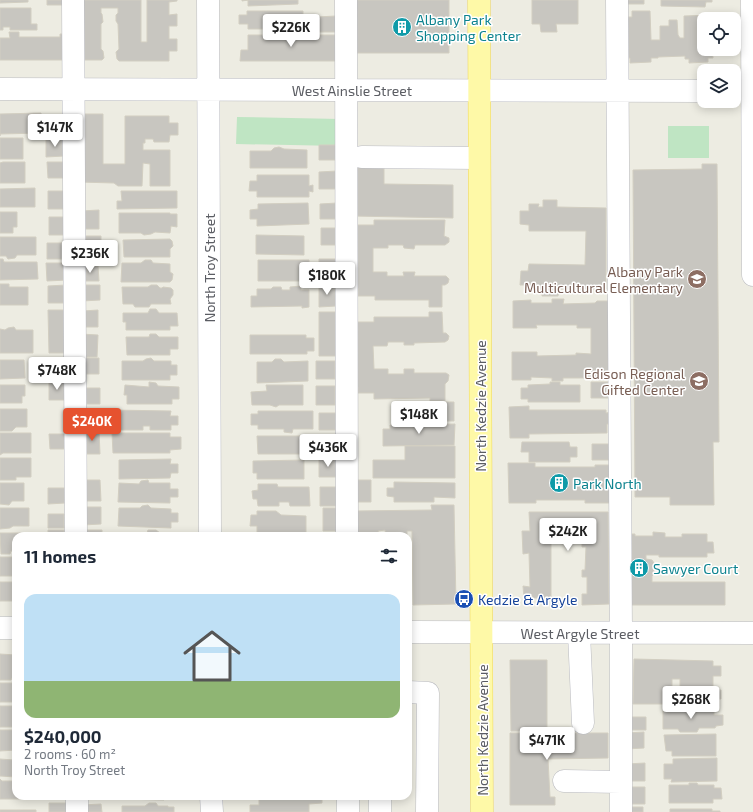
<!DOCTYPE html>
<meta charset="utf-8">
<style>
body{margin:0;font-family:"Exo 2",sans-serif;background:#f6f6f7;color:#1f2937;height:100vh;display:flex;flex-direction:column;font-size:15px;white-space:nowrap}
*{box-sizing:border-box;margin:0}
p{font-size:13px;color:#747a83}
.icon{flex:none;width:22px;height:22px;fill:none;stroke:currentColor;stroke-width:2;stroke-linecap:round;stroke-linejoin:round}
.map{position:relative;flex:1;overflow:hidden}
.details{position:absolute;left:12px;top:532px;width:400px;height:268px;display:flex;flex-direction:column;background:#fff;border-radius:12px;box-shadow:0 2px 10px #0003}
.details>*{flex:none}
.tools{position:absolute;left:697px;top:12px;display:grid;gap:8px}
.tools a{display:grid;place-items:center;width:44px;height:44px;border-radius:8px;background:#fff;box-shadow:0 2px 10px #0003;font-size:20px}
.price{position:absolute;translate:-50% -34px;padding:0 9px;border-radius:4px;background:#fff;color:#222;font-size:13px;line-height:26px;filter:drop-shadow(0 1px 2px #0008)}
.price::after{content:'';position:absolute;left:50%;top:24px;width:12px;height:9px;margin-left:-6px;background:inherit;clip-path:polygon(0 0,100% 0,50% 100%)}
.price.on{background:#e6522f;color:#fff}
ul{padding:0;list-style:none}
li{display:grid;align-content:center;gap:8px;height:212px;padding:0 12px}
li+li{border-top:1px solid #e0e1e3}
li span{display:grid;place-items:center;height:124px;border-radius:12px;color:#555}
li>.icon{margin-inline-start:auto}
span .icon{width:72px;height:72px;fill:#fffc;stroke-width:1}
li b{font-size:17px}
h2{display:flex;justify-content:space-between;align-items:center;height:48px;padding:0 12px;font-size:17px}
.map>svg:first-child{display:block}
.green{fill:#bfe5c3}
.building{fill:#c8c6c0;stroke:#d2cec1}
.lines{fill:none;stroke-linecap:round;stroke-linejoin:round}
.minor-casing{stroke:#babbc1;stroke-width:23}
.major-casing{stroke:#efd65a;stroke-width:23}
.minor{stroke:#fff;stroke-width:22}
.major{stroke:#fef9a7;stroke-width:22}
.labels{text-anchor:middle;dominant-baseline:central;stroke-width:3;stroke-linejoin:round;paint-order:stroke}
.culture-label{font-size:14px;fill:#0d838f;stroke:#fff;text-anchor:start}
.street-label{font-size:14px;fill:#5b5d63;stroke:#fff}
.education-label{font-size:14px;fill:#785e54;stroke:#fff;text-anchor:end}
.transit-label{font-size:14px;fill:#164399;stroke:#fff;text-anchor:start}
</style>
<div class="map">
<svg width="753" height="812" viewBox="0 0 753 812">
<rect width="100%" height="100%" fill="#edece2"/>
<path class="green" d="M237,117L340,119L339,146L236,144Z
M668,126H709V158H668Z"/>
<path class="building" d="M0,0H28V2L0,3Z
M47,0H64V5H47Z
M79,0H141V42H147V0H177V1L169,2V15L177,14V26H169V39H177V51H169V61H119L117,59L116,52L119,49L118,24L116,21V15L118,13V8H101V13L102,14L103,22L101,24V49L103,51L104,58L102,60H79Z
M242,0H298V4L248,6V0L242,1Z
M354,0H449V53H354Z
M532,0H578V24H556L557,32H541L540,24H532Z
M623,0H644V4H624Z
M661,0H712V2H706L705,7L661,6Z
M0,8H31V24H37V30H10V27H3V30H0Z
M247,11H303V29H279L276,31H269L267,29H248V24H239V15H247Z
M632,11H650L651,40H660V26H669V20H677L678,35L680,38H684V16L712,15V19H704V49H712L713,58H708V62L689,63V59H685V56L658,57V58H651V62L630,63V58H624L623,17H632Z
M336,16V32H318L317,17Z
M9,32H19V37H60V34H66V60H0V38H10Z
M248,35H338V61H240L241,50H248Z
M41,113L42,133L0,134V136V114Z
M80,114H103V164H125V116H169V123H178V135H170L169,142H154L153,139H145V143H143V150H170V186H150V164L143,163L142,186H118L114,183L79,182Z
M0,138H23V159H0Z
M64,138V156L46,157V139Z
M319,145H337V160H319Z
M279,147L284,149L307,150V168H250V151H271L274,148Z
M3,162H25V183H0V163Z
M47,162H65V178H48Z
M353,162L384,163V184L453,185V218L353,216Z
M702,164H717L719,442H713L714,505H670V497H635L633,170L702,169Z
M337,171V189H319V172Z
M257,175H309V186L313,185V192L309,191V197H257V191H249L250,181H257Z
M35,188V207H0V189Z
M48,191H66L67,209H48Z
M121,191H177V208L117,209V201H122Z
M543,200H557V207L606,208V289H559L558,296H542V290L538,289V292H527V285H520L521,271H528L529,264L585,265L586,231H529V225L520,224V211H529V204H539L538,207H543Z
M308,203L309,224L257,226V219H250V210L258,209V204Z
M337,203V219H320V204Z
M99,210V229H81V211Z
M0,212H17V227H13V233H0Z
M119,213H170V214H177V227L171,226L170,233L155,232L151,234L144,235L141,233H119Z
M49,217H66V235H49Z
M374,220H445L444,236L449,238V242L445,245H415L414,249L404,248L403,245H388V248H373V272H387V276H404L403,272H415L414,276H446L449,279L448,283L445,285H442V307H429V300H375V296H358V288H354L357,225H374Z
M321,228H337L338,245H321Z
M256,235L304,236V255L256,254Z
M82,236H101V253H82Z
M0,237H36V255H17L15,258L8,259L6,256H0Z
M170,239L172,241L173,246L170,249V257H124L123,240Z
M47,243H65V259H47Z
M0,259H3L4,262H37L38,279L0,280Z
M319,259H337V282H319Z
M145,260H151L153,263L170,264V272L173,274L172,280L170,282H121L122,263H141Z
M258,260H309L310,281H258Z
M46,263H66L67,280L47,281Z
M98,266L99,281H82V267Z
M0,284H9V287H28V305H0Z
M66,285V303H48V286Z
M81,285H100V300L82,301Z
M151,285H157L160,288H162L163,287L171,288L173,290V295L170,299L171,304H151L149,307H135L133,304H123L122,287H148Z
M301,286V290H309V307L302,308V306L251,307V296H257V289H271L273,287H281L282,290H290V287Z
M319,286H335L336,306L319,307Z
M552,299H564L563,304L595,303L597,301H611V379L598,380L597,378H563V381H552V378L531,377V380H512V352H537V356L576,355V353L591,354V328H577V325H536L537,328H513V301L531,300V303H552Z
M150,309H156L159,313H177L178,326H170V330H126V322H123V313H148Z
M48,310H65V353H49Z
M98,310V327H83V311Z
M319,312H337V356H319Z
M429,312H442L443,333H446L449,336L448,340L445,342L414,343V345H404V342H388L387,346H373L374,369H388V374H404V369H414V373H446L449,375L448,381L445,384V401H430V398L374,399V393H358V387H355L357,322H374V317H429Z
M14,327L16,330H33V353H0V329L5,330L8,328Z
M80,334L98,335L97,357H81Z
M150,334H156L159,337H178V349H170V355H127L126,337H149Z
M250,335H306V338H314V351H307V354H250Z
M82,358H99V374H82Z
M151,358L154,361H171V365H177V375H170V380H122V361H143L146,359Z
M65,359L66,376L47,377V360Z
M275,359H281L284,362L308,361V381L257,383V362H272Z
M0,360H24L25,378L0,379Z
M316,361H335V379H316Z
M65,382V400H49V383Z
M149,382L156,383L158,386L179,387V399H172V404H127V395H124L125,385L149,387Z
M550,382H560V385H580V402H528V399H521V388H528V385L550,384Z
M591,382H608V398H591Z
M0,385H25V396H22V403H0Z
M266,385H303V405H279L276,407L270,405H252L251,392L267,391Z
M316,386H335V405H316Z
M82,388H100V404H83Z
M423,402H454V421H426L423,418H406V420H400L399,411H392V405H423Z
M529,406V410H606V413L612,412V424H607V433L529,434V438H510L509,407Z
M0,409H27V427H16L12,431H0Z
M111,410L171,411L170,416H178V425H171V430H150V426H143V430H111V425H107V417L111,416Z
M258,411H313V429H293L292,433L284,432V429H258V425H251V414H258Z
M319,413H336V430H319Z
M403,421H415V425L455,424L454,445L383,446V429H390V425H403Z
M83,431H99L100,454H84Z
M0,433H31V453H3L0,455Z
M112,433H170V437H181V449L170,450V453H113Z
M49,434H65V449H50Z
M257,436H306L307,444L309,443V454H258Z
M320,439H338V454H320Z
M522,442H569L570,447H577V457H570V462H529V452H521Z
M592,444H609V460H592Z
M405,446H455V478H373V460H405Z
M0,458H31V477H16V480H0Z
M171,459L170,464H178V473H171L170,478L119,479V460Z
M319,459H337L338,477H319Z
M304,460V479H257V473H253V461Z
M508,463H535V467H595V465H611L610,503H585V500H536V503H509Z
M82,480H100L101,501H82Z
M148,480L149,483H170V489H178V497H170V503L118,502L119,483L139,484L141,481Z
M355,480H371V502H355Z
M394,482L455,483V498L434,497V502H394V497L387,496V488H394Z
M0,483H24V501H12L9,505L0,504Z
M258,484H277L278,487H309L310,506H290L289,502H279V506H258L257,499H253L252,491L258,490Z
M320,487H338L339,506H320Z
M48,488H65V503L48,504Z
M148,505L151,508L171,509V513H178V522H171V528L118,526L119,508H140L142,506Z
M431,505H454L456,604L413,605L412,531H407V536H386L385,530L378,531L379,535L382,536H356L355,511L432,510Z
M83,507H101V524L83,525Z
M0,508H29V526H13L10,528L0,529Z
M323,508H338L339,531H323Z
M257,511H276L281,515L306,516V536H257V526H250L251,515H257Z
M529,512H608L609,604L582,605V594H587V577H582V570H585L586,547H582V537H551V598H524L523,586L530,587L529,553L523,554L522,531H530Z
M48,514H64V528H48Z
M48,530H64V536H48Z
M82,530H102V536H82Z
M148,530H156L160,533H171V536H177H124V533H147Z
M653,532L665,533V537H682V534H707V542H713L714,553H707V557H659V555H646V559L652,560L654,563V574L652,576V582H725V605H624V534H635V536H653Z
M0,533H35V536H16V551H11L10,554H1Z
M0,557H16V576H0Z
M0,582H16V601H0Z
M0,654L16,655V676H13L11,680H0Z
M634,659L713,661V666H721V676H713V690H721V699H714L713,704H680V679H672V704H633Z
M510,660H547V731H511Z
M0,683H16V702H0Z
M0,706H16V727H0Z
M663,711H714V715H723V725L716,726L715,728H699L697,732H680L678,729H663Z
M627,717H646V730H627Z
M0,730H16V750L0,751Z
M644,732V748L626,749V733Z
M510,733H608V758L548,759L550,797H555V805H510Z
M716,734V756H672V751H666L664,735Z
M14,754H16V777L0,776V759L14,760Z
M717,758V781L671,782L672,779H664V764H673V759Z
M645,763V781H627V764Z
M0,779L2,781H16V796H26L25,799H0Z
M689,783H697L698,785H714V788H721L722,799H713V803H669V785H689Z
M627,787H645V804H628Z
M86,796H104V798H86Z
M120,796H164V800L120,799Z
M259,796H322V803L309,804V812H250V805H259Z
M49,803H67V812H49Z
M149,803H156L158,806H168V807H174V812H122V806H145Z
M101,804L102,812H82V805Z
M627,807H643V812H627Z
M670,809H712V811H720V812H670Z
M0,810H36V812H0Z"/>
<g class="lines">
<g class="minor-casing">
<path id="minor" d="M73,0L76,536
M208,0L210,536
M346,0L347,536
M617,0L621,633V812
M752,0L753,275
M0,89L704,91
M362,157L479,158
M0,628H16
M408,632L753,633
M579,633L583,723
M408,692L428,693L427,812
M564,781L621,782
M77,796V812
M211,796L212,812
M348,796V812
M380,812V796"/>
</g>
<g class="major-casing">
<path id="major" d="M479,0L482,812"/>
</g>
<use href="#minor" class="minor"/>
<use href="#major" class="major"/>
</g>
<defs>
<g id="building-disc" transform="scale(1)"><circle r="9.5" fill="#0f9aa8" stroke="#fff"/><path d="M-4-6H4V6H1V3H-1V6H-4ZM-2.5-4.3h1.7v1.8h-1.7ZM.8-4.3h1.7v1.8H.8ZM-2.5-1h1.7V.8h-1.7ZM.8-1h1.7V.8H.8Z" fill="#fff"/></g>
<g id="school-disc" transform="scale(1)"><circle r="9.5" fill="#8d6e63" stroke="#fff"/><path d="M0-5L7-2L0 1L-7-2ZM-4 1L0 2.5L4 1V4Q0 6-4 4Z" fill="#fff"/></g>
<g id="bus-disc" transform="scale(1)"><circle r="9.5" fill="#1a4fb4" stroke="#fff"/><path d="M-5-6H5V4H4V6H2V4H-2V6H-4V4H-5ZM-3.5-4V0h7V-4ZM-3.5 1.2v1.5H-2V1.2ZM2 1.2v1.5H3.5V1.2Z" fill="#fff"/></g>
</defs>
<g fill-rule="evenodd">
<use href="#building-disc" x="402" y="27"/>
<use href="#school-disc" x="697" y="279"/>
<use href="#school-disc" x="699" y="381"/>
<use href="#building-disc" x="559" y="483"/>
<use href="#building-disc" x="639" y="568"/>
<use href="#bus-disc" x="464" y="599"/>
</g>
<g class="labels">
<g class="culture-label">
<text x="416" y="19">Albany Park<tspan x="416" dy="16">Shopping Center</tspan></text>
<text x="573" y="483">Park North</text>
<text x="653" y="568">Sawyer Court</text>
</g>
<g class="street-label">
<text x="352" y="90">West Ainslie Street</text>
<text transform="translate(209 268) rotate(-90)">North Troy Street</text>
<text transform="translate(480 406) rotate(-90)">North Kedzie Avenue</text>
<text x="580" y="633">West Argyle Street</text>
<text transform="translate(482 730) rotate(-90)">North Kedzie Avenue</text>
</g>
<g class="education-label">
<text x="683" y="271">Albany Park<tspan x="683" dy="16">Multicultural Elementary</tspan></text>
<text x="685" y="373">Edison Regional<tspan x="685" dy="16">Gifted Center</tspan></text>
</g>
<g class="transit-label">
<text x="478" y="599">Kedzie &amp; Argyle</text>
</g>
</g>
</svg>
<div class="tools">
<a><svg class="icon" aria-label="locate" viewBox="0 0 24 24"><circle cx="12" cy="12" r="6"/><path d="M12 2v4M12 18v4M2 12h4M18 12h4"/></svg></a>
<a><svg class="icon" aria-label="layers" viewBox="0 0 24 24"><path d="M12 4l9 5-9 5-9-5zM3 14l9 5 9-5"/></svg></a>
</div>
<b class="price" style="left:291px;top:48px">$226K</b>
<b class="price" style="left:55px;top:148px">$147K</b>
<b class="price" style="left:90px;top:274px">$236K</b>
<b class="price" style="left:327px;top:296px">$180K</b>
<b class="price" style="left:57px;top:391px">$748K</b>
<b class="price" style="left:419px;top:435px">$148K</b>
<b class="price on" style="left:92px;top:442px">$240K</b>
<b class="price" style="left:328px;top:468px">$436K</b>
<b class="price" style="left:568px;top:552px">$242K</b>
<b class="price" style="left:691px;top:720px">$268K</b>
<b class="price" style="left:547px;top:761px">$471K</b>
<section class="details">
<h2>11 homes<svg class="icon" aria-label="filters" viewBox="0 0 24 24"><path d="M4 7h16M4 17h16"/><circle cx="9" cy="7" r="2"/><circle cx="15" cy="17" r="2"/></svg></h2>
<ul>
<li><span style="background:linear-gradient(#bfe0f5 70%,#8fb573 0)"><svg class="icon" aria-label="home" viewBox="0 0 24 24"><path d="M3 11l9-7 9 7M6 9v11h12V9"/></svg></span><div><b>$240,000</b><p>2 rooms · 60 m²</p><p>North Troy Street</p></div></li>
</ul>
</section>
</div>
